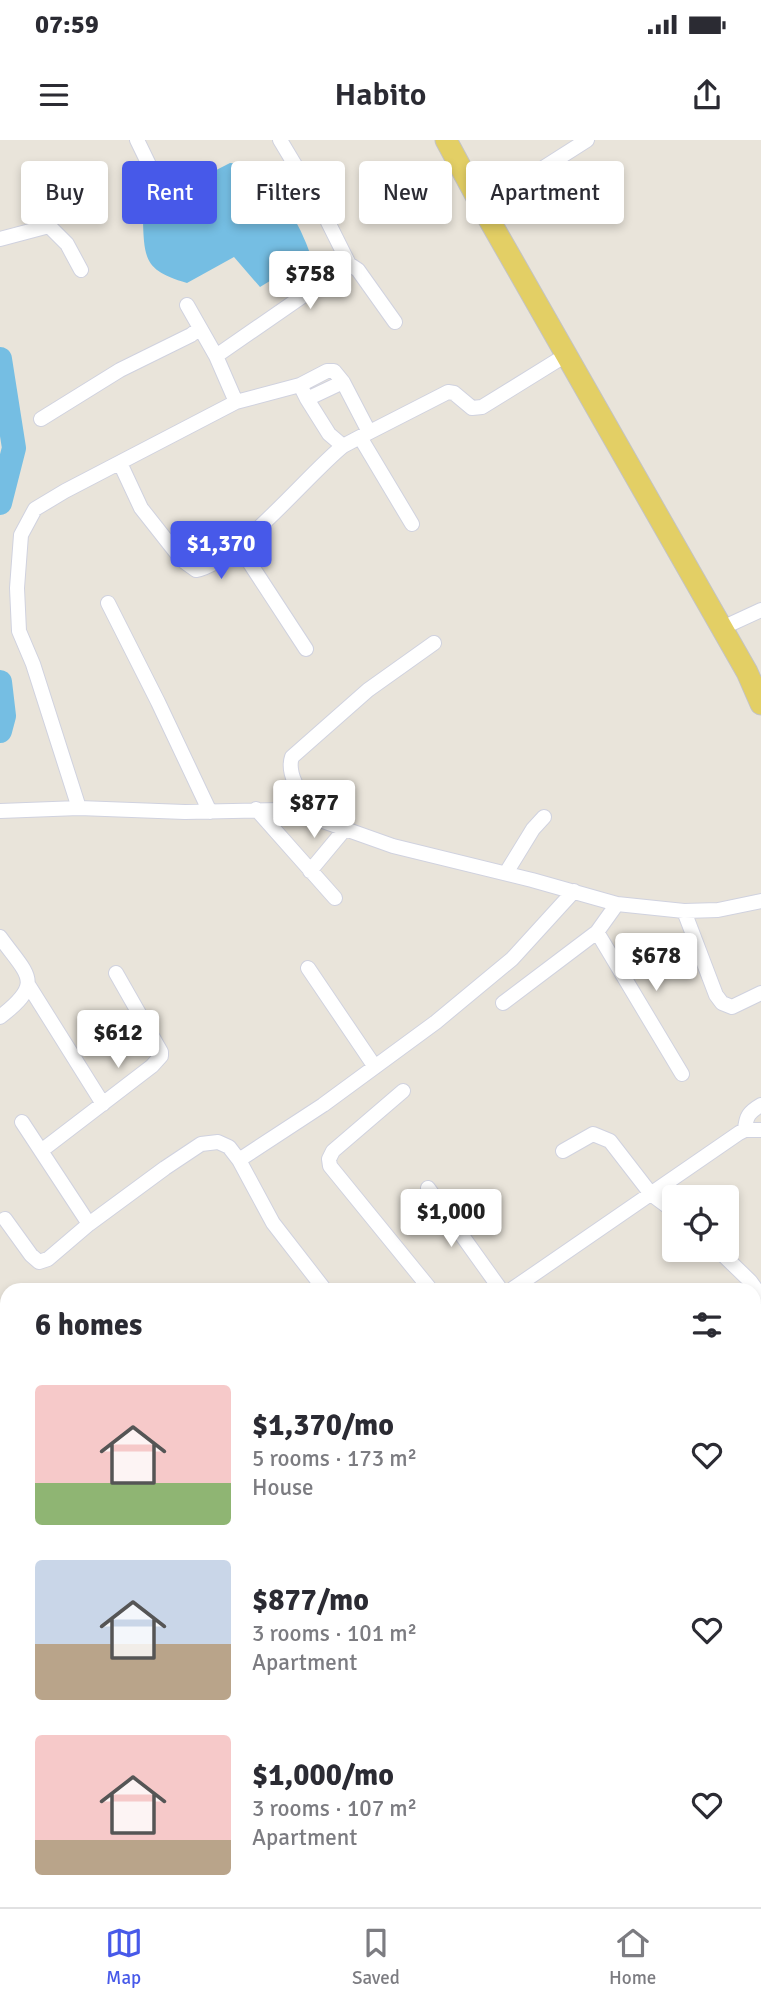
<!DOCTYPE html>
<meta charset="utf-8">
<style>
body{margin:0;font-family:Signika,sans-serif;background:#f2f2f3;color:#2b2b33;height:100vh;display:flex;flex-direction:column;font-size:26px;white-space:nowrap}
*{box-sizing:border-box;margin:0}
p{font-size:23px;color:#7c7c81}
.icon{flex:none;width:38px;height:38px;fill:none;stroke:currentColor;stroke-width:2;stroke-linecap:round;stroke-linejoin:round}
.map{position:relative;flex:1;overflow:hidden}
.panel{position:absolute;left:0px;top:1143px;width:761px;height:625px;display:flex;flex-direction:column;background:#fff;border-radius:21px 21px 0 0;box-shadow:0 4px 10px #0003}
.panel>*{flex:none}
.banner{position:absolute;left:21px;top:21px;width:719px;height:63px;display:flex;gap:14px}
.tools{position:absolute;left:662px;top:1045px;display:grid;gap:14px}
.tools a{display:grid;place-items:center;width:77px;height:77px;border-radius:7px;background:#fff;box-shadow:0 4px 10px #0003;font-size:35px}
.price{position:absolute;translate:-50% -60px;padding:0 16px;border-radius:7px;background:#fff;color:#222;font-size:23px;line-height:46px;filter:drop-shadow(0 2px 4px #0008)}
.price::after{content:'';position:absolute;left:50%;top:42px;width:21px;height:16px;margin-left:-10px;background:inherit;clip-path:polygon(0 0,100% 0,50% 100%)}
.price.current{background:#4759e9;color:#fff}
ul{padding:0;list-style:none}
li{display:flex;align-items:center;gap:21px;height:175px;padding:0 35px}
li span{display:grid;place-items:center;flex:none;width:196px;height:140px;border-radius:7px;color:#555}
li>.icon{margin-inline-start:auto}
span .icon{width:84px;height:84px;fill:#fffc;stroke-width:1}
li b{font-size:30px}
h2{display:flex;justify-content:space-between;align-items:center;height:84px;padding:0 35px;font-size:30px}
.pill{padding:0 24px;border-radius:7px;background:#fff;box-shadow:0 4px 10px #0003;font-size:24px;line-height:63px}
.pill.current{background:#4759e9;color:#fff}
.status{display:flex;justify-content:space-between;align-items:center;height:49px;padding:0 35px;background:#fff;direction:ltr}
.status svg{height:19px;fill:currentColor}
header{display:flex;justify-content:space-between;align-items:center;height:91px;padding:0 35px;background:#fff;font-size:32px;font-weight:600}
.menu{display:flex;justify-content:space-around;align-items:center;height:98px;border-top:2px solid #e1e1e2;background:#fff;font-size:19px;color:#7c7c81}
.menu a{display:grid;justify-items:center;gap:4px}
.menu .current{color:#4759e9}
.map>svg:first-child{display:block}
.water{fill:#75bee3}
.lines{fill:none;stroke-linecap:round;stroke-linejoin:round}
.river{stroke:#75bee3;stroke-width:24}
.street-casing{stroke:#d0d2df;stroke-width:16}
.primary-casing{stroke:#c3c3c3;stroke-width:23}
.street{stroke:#fff;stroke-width:14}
.primary{stroke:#e3cf65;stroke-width:21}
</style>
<div class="status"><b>07:59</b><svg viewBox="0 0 49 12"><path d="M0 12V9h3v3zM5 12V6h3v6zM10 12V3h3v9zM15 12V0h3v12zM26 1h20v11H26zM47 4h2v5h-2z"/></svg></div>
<header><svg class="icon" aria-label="menu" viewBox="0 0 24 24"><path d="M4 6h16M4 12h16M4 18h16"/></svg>Habito<svg class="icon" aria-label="share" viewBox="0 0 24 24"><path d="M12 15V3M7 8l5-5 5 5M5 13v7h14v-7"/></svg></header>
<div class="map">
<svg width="761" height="1767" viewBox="0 0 761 1767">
<rect width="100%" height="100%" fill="#e9e4da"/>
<path class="water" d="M230,23L259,25C280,54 299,81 311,116L260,147L234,117L187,143C147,131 144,122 143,81L173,52Z"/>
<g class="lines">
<path class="river" d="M0,219L14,308L0,363
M0,542L4,576L0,591
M0,1279L7,1275
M397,1760V1767"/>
<g class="street-casing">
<path id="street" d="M137,0L154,35
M280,0L322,70L349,124
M482,67L587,0
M0,99L49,86L67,104L81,130
M187,165L216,216L236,262
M216,216L349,124L358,130L395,182
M300,245L327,231H334L343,242L369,292
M307,259L329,294L343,306L360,297L412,384
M41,279L120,230L191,195L200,188
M360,297L448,252L454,253L472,268L482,267L566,215
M120,323L141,368L182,420L196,430C236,423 308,334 343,306
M238,405L306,509
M108,463L158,562L210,672
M722,488L761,470
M79,668L33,524L19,491L17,448L21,395L35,369L65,351L236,262L300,245L307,259L343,242
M256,669L335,758
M0,671L79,668L185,672L282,670L317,679L393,706L532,740L617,764L684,771L718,770L761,761
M317,679C307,662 285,637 292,617L368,550L434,503
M310,731L345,689
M506,733L533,689L544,677
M684,771L716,855L722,863L732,867L761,853
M597,792L682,934
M0,797C28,836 45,842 0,877
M308,828L375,927
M29,846L103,964
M503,863L597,792L617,764
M403,951L333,1011L329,1019L330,1026L431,1150
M22,982L89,1084
M745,990C746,976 749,972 761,965
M41,1011L152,926L161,916V912L116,833
M563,1011L593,994L610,1001L651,1054L674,1071
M239,1020L323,965L436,882L512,819L574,751
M428,1048L501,1150
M5,1079L31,1115L39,1122L48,1119L89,1084L165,1028L201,1004L218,1002L229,1007L239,1020L273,1083L325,1150
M718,1110L750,1141L761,1156
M511,1150L739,993L745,990H761
M754,1276L761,1265
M754,1305L761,1316
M0,1364L7,1375
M0,1424L7,1423
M754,1438L761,1448
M754,1494L761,1490
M754,1593L761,1606
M754,1665L761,1662
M0,1685L7,1693
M220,1760V1767
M315,1760L316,1767
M540,1760L544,1767
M752,1760L756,1767
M6,1767L16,1760"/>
</g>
<g class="primary-casing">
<path id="primary" d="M446,0L482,67L747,532L761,564"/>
</g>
<use href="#street" class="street"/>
<use href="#primary" class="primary"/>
</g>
</svg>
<div class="tools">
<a><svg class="icon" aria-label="locate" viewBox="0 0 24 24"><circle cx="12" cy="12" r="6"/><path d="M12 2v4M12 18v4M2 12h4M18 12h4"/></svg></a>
</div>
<b class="price" style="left:310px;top:171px">$758</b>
<b class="price current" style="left:221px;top:441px">$1,370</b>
<b class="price" style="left:314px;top:700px">$877</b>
<b class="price" style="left:656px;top:853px">$678</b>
<b class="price" style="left:118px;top:930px">$612</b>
<b class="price" style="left:451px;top:1109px">$1,000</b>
<div class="banner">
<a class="pill">Buy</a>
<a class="pill current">Rent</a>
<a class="pill">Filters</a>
<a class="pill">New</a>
<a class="pill">Apartment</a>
</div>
<section class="panel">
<h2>6 homes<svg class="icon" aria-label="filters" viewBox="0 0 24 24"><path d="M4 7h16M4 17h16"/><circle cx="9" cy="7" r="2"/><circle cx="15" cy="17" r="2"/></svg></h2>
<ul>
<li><span style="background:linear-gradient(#f6c9c9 70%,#8fb573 0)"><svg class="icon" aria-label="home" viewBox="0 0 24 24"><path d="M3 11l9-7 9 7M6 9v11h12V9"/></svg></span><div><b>$1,370/mo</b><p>5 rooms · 173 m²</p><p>House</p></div><svg class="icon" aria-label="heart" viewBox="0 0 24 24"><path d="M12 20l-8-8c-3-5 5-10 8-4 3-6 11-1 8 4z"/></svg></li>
<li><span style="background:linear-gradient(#c9d6e8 60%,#b9a48a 0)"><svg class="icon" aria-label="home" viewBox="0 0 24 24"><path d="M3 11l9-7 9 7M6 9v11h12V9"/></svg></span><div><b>$877/mo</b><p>3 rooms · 101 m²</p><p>Apartment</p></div><svg class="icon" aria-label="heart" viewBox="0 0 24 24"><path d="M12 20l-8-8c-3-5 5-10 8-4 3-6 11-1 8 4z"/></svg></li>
<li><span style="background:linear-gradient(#f6c9c9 75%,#b9a48a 0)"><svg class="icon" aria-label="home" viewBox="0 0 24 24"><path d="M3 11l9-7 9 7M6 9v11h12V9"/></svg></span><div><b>$1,000/mo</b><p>3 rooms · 107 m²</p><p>Apartment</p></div><svg class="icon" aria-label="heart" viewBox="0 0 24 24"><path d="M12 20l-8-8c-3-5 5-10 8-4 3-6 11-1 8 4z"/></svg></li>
</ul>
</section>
</div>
<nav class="menu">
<a class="current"><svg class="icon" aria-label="map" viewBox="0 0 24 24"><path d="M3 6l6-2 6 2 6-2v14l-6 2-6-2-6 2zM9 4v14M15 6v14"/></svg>Map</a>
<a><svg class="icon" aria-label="saved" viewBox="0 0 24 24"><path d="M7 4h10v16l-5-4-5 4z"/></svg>Saved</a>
<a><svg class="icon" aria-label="home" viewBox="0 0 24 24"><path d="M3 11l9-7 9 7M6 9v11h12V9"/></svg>Home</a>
</nav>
